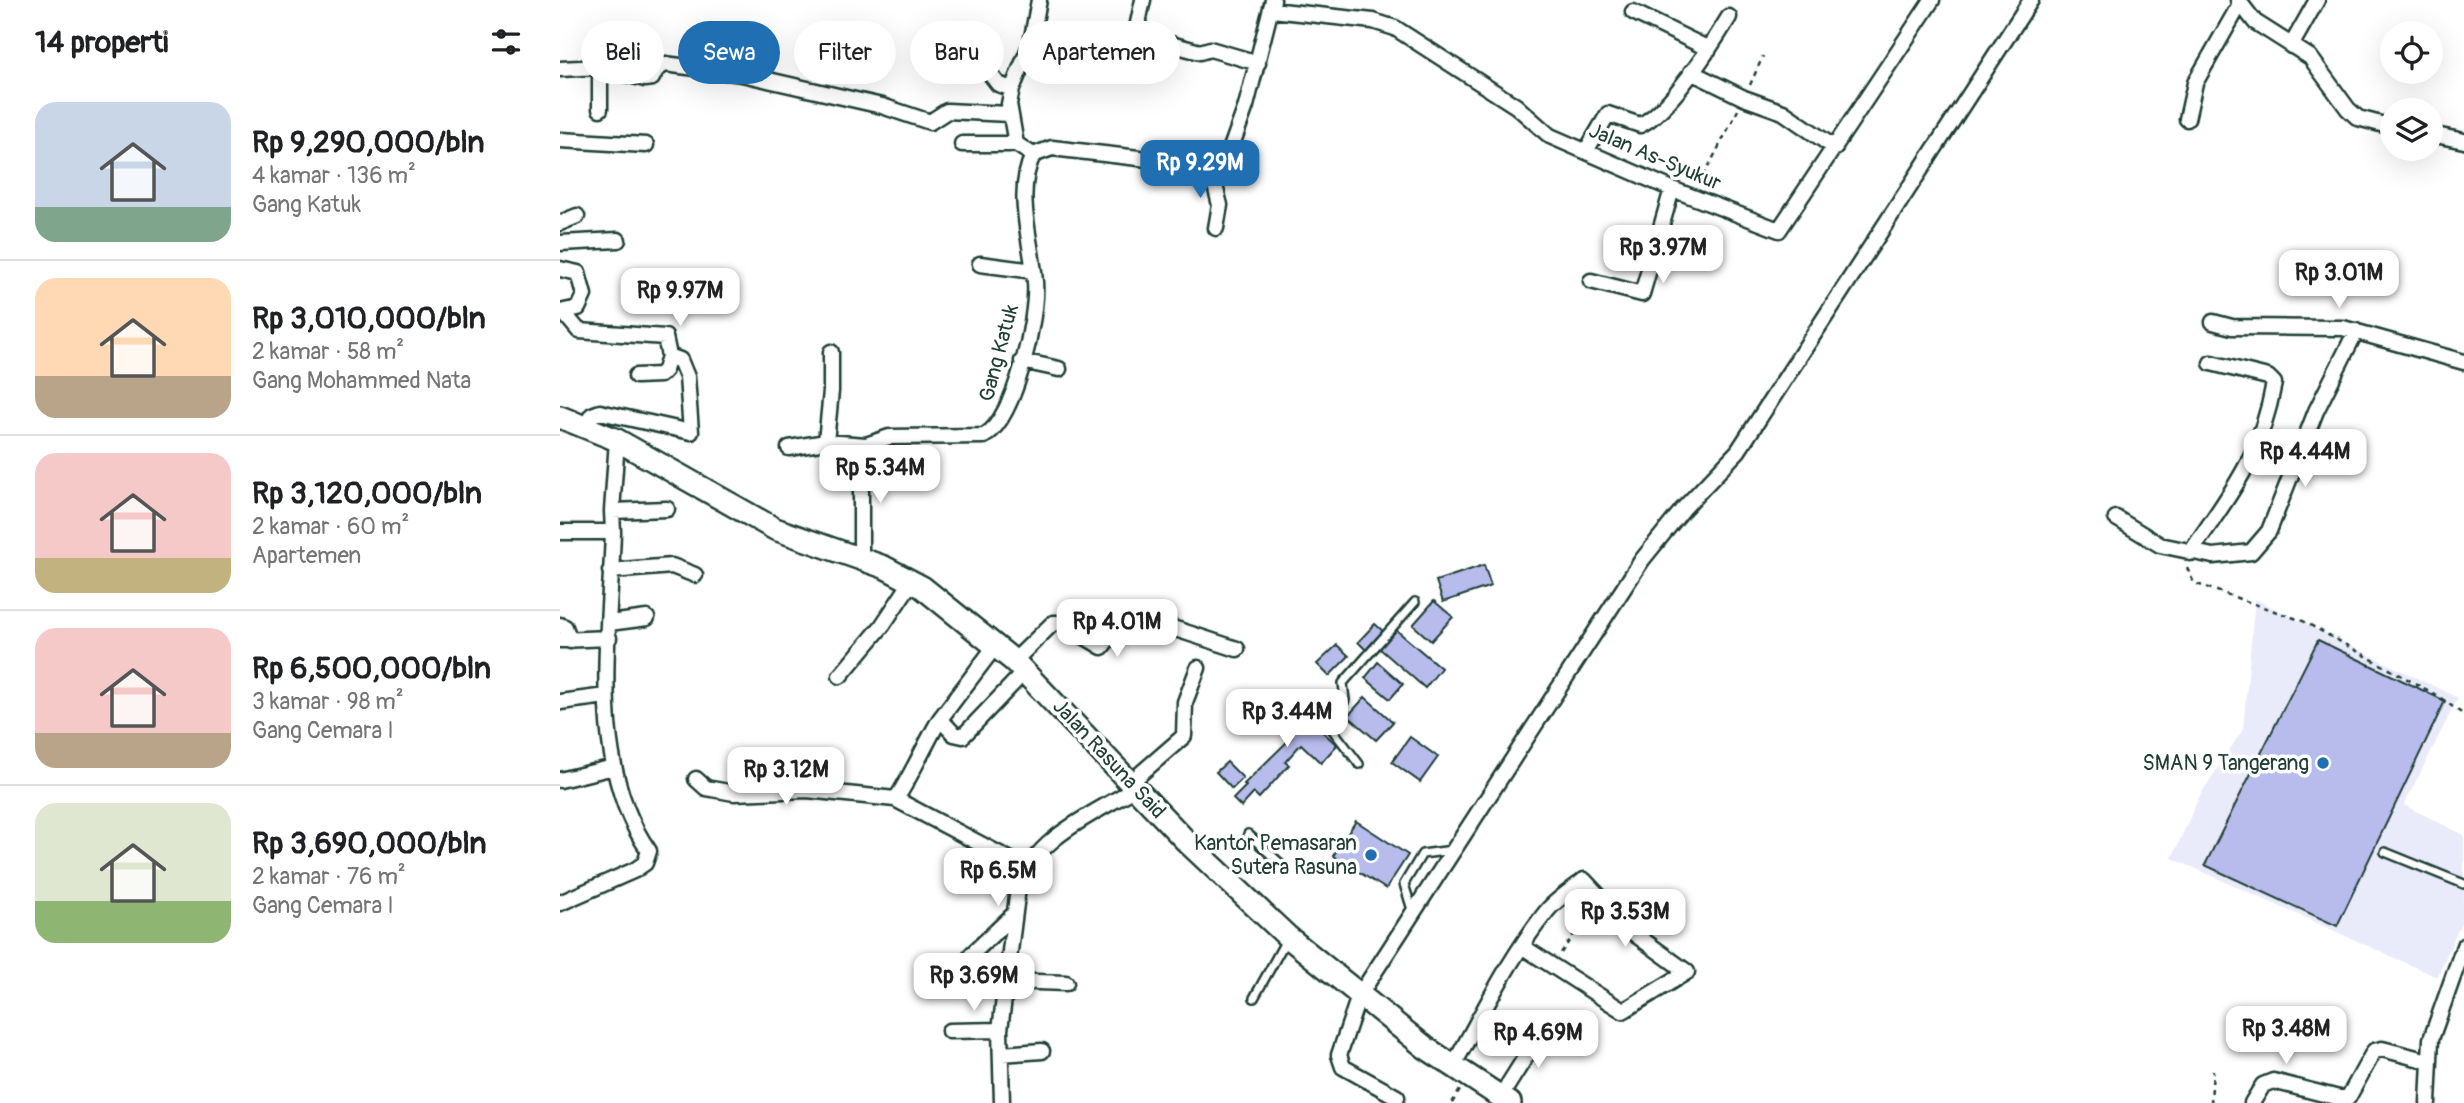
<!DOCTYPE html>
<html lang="id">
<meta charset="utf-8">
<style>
body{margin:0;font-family:Pangolin,sans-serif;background:#f6f6f6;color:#202124;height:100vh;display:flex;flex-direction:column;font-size:26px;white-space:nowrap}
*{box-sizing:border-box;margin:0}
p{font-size:23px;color:#757577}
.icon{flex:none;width:38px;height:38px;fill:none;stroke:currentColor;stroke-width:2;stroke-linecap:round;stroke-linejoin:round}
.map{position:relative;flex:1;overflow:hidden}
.drawer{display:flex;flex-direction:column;background:#fff;width:560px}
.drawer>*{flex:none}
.hud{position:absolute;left:21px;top:21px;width:665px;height:63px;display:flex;gap:14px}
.tools{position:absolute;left:1820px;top:21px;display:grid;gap:14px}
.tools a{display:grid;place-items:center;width:63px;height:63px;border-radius:50%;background:#fff;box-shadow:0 7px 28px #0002;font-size:35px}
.price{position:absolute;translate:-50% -60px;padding:0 16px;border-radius:14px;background:#fff;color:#222;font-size:23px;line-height:46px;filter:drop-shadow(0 2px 4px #0008)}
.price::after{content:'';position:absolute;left:50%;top:42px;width:21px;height:16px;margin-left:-10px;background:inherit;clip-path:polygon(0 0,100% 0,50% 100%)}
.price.on{background:#1f6fb2;color:#fff}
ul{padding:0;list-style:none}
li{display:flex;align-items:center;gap:21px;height:175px;padding:0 35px}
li+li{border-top:2px solid #e0e0e0}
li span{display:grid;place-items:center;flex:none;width:196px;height:140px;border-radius:21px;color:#555}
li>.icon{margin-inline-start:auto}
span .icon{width:84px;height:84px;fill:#fffc;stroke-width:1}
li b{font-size:30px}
h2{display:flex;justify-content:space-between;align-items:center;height:84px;padding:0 35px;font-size:30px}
.tag{padding:0 24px;border-radius:32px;background:#fff;box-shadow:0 7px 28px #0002;font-size:24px;line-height:63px}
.tag.on{background:#1f6fb2;color:#fff}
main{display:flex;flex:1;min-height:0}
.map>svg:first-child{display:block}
.built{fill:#eaebfa}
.building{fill:#b8bced;stroke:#1f3d34;stroke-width:2}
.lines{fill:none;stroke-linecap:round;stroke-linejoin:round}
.service-casing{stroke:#1f3d34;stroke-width:12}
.minor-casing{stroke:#1f3d34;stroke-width:19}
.secondary-casing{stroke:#1f3d34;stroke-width:26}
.path{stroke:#1f3d34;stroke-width:2.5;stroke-dasharray:5 5;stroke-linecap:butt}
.service{stroke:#fff;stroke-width:7}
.minor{stroke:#fff;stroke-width:14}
.secondary{stroke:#fff;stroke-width:21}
.poi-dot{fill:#1f6fb2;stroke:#fff;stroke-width:2.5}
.labels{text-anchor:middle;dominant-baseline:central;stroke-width:7;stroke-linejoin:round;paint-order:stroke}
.street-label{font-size:21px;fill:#1f3d34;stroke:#fff}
.poi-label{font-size:21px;fill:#1f3d34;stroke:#fff;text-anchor:end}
</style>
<main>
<section class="drawer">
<h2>14 properti<svg class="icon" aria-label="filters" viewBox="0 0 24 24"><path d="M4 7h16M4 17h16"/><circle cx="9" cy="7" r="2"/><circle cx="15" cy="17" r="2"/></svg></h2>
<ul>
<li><span style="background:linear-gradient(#c9d6e8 75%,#7fa58c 0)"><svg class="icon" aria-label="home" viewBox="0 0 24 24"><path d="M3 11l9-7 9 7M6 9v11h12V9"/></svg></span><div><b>Rp 9,290,000/bln</b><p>4 kamar · 136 m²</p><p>Gang Katuk</p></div></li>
<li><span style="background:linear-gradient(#ffd9b3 70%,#b9a48a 0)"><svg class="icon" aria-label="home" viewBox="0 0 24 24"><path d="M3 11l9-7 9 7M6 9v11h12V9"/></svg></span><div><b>Rp 3,010,000/bln</b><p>2 kamar · 58 m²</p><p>Gang Mohammed Nata</p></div></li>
<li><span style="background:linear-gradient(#f6c9c9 75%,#c2b280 0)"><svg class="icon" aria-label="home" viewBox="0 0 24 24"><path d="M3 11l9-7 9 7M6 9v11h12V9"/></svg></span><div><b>Rp 3,120,000/bln</b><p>2 kamar · 60 m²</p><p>Apartemen</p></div></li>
<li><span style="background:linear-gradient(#f6c9c9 75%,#b9a48a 0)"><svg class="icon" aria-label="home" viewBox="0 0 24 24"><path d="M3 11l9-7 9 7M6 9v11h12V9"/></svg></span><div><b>Rp 6,500,000/bln</b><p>3 kamar · 98 m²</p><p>Gang Cemara I</p></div></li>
<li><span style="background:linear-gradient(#dfe7d0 70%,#8fb573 0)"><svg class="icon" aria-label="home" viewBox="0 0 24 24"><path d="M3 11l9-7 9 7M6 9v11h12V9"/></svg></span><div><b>Rp 3,690,000/bln</b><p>2 kamar · 76 m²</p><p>Gang Cemara I</p></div></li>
</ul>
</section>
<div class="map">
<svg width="1904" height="1103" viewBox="0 0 1904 1103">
<rect width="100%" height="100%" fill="#fff"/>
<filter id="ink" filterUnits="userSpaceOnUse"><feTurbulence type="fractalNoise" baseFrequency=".0143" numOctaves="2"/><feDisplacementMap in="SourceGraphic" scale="14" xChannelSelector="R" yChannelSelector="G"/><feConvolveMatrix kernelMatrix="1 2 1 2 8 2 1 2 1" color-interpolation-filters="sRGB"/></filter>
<g filter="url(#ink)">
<path class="built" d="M1695,599L1898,698L1844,805L1904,835V916L1877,977L1612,858L1639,797L1683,729Z"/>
<path class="building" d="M924,565L931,586L883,602L876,581Z
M874,601L893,617L871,641L853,625Z
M815,624L823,631L806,650L798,642Z
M835,629L881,668L865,688L819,648Z
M1758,640L1885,701L1777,926L1645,865Z
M777,645L789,656L769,676L757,664Z
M818,662L843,684L830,699L805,678Z
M805,697L833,722L816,740L788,716Z
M726,698L777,745L761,763L741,744L725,762L729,765L699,798L694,793L681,807L673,799L686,786L684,784L732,737L709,715Z
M850,737L878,757L860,782L832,762Z
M667,762L683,778L672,789L656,772Z
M796,821L848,855L826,889L773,856Z"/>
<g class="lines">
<g class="service-casing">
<path id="service" d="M799,764L772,729L773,721L785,700L783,683L855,602
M688,834L720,863
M1825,852L1904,884
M853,913L844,884L862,854L893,850
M694,998L726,940"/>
</g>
<g class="minor-casing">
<path id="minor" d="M1678,0L1695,22L1750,57L1788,109L1798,118L1832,127
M712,10L813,21L835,28L956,106L990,136L1112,189L1219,230L1372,0
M1073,12L1149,49
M576,32L583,0
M603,42L640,52L650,49L698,63
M1731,46L1757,0
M40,67L85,79L92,78L96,70L105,64L182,74L322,106L370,122L387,111L449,114
M0,69L40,67V109
M428,71L438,84L452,89
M1131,72L1184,98L1223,112L1275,148
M1627,119L1635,83L1680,4
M1871,134L1904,141
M0,140L86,145
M402,144H456
M1026,151L1048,114L1080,125C1109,112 1152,45 1169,17
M473,155L456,144L449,104L452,89L471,43L479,0
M651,170L660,205L656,228
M0,223L17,216
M0,243L58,240
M420,264L474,271
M0,269L18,273L24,295L18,308L0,312
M1031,281L1082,294L1112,189
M3,312L19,331L105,337L109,356L120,360L127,377L131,432L40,412L32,415L25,426
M1653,322L1672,327L1783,328L1904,362
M462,361L499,369
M76,376L100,375L105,370L109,356
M266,442L271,391V352
M229,448L266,442L306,445
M52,511L57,440
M1556,518L1600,545L1653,556L1691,552L1709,531L1756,411L1796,331
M0,532H53C50,633 27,763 89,851L85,863L75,870L0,903
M53,532L52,511L107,509
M1630,553C1672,491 1700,459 1714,383L1708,377L1651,363
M301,559V468L306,445L329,437L424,436C455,420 478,316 475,282C472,241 454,194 473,155L492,148L596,160L643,170L658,168L667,159L686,106L713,0
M50,571L112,566L135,575
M49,623L87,618
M0,625L5,627L10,641
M0,640L49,638
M454,661L493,623H502L542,647L565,616L591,621L677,649
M280,676L322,626L352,581
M0,702L46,696
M380,719L436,645
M136,779L146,788L174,793L247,790L335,799L466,868
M0,780L54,767
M571,782L624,736L625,702L638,668
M335,799C342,794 371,733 380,719L394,734L403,736L465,671
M411,955L454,914
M447,981L506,983
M389,1031L440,1030
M441,1054L482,1051
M893,1066C922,1015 949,958 986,912C995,900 1012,890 1024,880L1076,935L1127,972L1063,1011L963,947
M941,1096L985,1026
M837,1097L783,1067L779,1055L799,996L1082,560L1123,509L1178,451L1471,0
M442,1103L440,1030L458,888C476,837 532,815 576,788
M1692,1103L1703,1085L1713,1081L1779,1098H1788L1814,1051L1822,1049L1868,1061
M1868,1103L1871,1039L1904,946"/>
</g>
<g class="secondary-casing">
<path id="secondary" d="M0,417L57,440L215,529L324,567L362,587L454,661L626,841L728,937L866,1048L950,1103"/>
</g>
<path class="path" d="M1190,85L1203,56
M1139,185L1178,110
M1627,568L1634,583L1743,621L1878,696L1904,715
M1001,953L1031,909
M892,1103L900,1090
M1651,1103L1653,1070"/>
<use href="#service" class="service"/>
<use href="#minor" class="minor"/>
<use href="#secondary" class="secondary"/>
</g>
</g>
<g class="poi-dot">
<circle cx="1763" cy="763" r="7"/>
<circle cx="811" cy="855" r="7"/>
</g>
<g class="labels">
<g class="street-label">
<text transform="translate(1095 157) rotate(23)">Jalan As-Syukur</text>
<text transform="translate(439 353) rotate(-75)">Gang Katuk</text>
<text transform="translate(549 759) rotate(47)">Jalan Rasuna Said</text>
</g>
<g class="poi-label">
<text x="1749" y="763">SMAN 9 Tangerang</text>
<text x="797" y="843">Kantor Pemasaran<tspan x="797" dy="24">Sutera Rasuna</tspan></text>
</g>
</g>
</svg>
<div class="tools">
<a><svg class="icon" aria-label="locate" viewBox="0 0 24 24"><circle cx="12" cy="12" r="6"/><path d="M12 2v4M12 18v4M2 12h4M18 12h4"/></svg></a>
<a><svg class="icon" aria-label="layers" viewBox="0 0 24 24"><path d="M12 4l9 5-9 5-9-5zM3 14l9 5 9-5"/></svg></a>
</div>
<b class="price on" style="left:640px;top:200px">Rp 9.29M</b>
<b class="price" style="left:1103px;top:285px">Rp 3.97M</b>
<b class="price" style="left:1779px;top:310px">Rp 3.01M</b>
<b class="price" style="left:120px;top:328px">Rp 9.97M</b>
<b class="price" style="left:1745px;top:489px">Rp 4.44M</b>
<b class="price" style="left:320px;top:505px">Rp 5.34M</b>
<b class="price" style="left:557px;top:659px">Rp 4.01M</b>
<b class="price" style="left:727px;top:749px">Rp 3.44M</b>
<b class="price" style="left:226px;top:807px">Rp 3.12M</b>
<b class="price" style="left:438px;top:908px">Rp 6.5M</b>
<b class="price" style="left:1065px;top:949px">Rp 3.53M</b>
<b class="price" style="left:414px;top:1013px">Rp 3.69M</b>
<b class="price" style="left:1726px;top:1066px">Rp 3.48M</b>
<b class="price" style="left:978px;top:1070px">Rp 4.69M</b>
<div class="hud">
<a class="tag">Beli</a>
<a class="tag on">Sewa</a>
<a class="tag">Filter</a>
<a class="tag">Baru</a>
<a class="tag">Apartemen</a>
</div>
</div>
</main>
